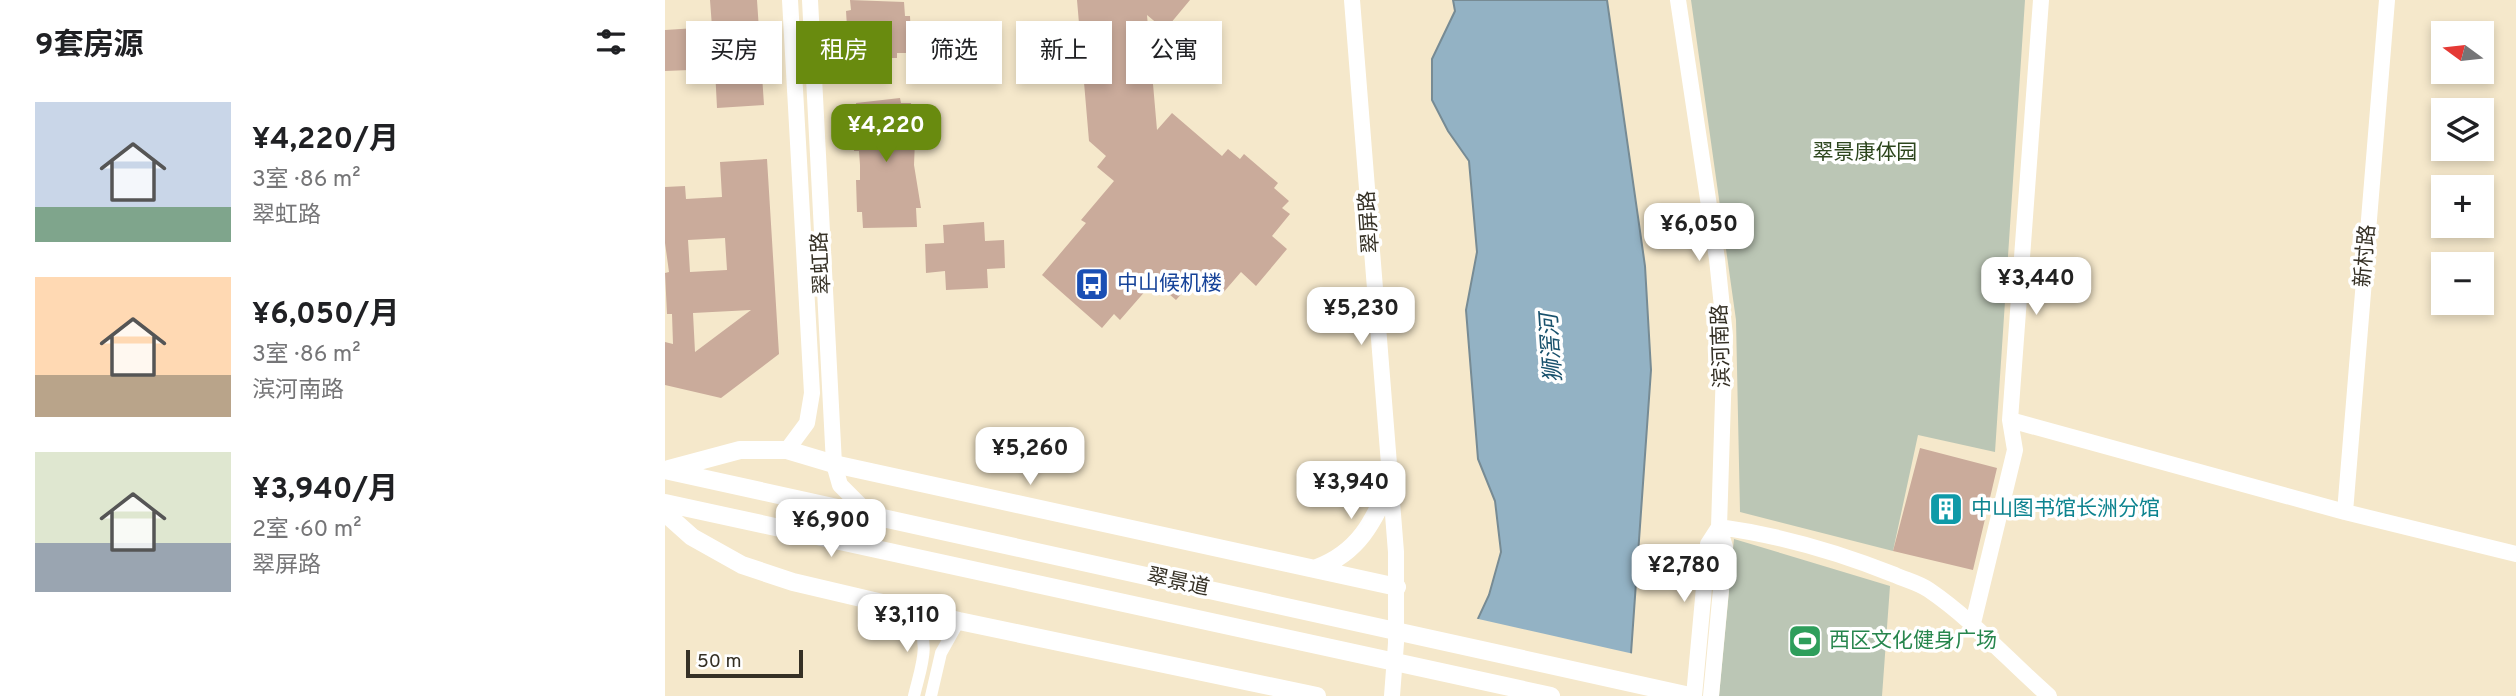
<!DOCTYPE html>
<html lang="zh">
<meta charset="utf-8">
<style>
body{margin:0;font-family:Overpass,"Noto Sans SC",sans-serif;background:#f6f6f6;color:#202124;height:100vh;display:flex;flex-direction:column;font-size:26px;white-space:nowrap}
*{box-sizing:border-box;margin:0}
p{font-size:23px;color:#757577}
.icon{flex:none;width:38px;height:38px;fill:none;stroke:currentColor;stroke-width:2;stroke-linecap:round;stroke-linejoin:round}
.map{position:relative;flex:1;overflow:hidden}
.sheet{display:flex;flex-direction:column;background:#fff;width:665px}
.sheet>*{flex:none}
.guide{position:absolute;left:21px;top:21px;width:665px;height:63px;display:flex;gap:14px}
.needle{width:46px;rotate:285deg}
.buttons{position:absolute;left:1766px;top:21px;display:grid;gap:14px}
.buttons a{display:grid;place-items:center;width:63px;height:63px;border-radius:0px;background:#fff;box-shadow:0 4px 10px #0003;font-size:35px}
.scale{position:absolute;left:21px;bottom:18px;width:117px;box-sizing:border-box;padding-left:7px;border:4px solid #353025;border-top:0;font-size:19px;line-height:24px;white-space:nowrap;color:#353025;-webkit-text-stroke:5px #fff;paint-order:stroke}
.price{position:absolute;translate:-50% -60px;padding:0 16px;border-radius:14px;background:#fff;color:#222;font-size:23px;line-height:46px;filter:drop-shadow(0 2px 4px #0008)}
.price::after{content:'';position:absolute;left:50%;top:42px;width:21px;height:16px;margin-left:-10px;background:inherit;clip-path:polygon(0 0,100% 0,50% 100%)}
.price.active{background:#698b0f;color:#fff}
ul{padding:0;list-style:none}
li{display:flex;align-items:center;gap:21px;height:175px;padding:0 35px}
li span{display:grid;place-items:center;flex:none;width:196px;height:140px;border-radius:0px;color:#555}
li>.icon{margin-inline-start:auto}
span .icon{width:84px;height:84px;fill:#fffc;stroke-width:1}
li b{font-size:30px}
h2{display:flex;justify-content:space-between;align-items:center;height:84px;padding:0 35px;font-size:30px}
.pill{padding:0 24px;border-radius:0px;background:#fff;box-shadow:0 4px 10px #0003;font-size:24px;line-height:63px}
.pill.active{background:#698b0f;color:#fff}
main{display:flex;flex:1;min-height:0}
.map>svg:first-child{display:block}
.green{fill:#bbc6b5}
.water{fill:#93b2c4;stroke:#778b94;stroke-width:2}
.pier{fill:#f5e8cb}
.building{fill:#caab9b;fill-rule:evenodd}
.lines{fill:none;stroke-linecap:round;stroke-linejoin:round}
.minor{stroke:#fff;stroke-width:12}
.tertiary{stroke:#fff;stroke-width:16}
.secondary{stroke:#fff;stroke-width:18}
.labels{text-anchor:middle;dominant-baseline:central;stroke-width:7;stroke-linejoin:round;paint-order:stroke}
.park-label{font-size:21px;fill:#2d461d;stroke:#fff}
.street-label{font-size:21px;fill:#353025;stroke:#fff}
.transit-label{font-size:21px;fill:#164399;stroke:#fff;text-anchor:start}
.culture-label{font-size:21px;fill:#0d838f;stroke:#fff;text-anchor:start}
.leisure-label{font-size:21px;fill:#27864d;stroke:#fff;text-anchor:start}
.water-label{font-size:23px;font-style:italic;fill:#18516c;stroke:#fff}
</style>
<main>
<section class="sheet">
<h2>9套房源<svg class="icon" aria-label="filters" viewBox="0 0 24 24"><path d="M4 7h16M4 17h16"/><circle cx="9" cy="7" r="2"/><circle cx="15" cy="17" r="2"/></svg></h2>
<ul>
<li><span style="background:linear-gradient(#c9d6e8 75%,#7fa58c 0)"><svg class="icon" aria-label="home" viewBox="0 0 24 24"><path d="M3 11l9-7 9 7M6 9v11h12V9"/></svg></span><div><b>¥4,220/月</b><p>3室 · 86 m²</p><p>翠虹路</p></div></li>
<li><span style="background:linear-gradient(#ffd9b3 70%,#b9a48a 0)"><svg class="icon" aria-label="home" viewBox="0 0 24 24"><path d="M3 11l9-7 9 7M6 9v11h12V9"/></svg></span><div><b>¥6,050/月</b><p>3室 · 86 m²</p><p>滨河南路</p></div></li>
<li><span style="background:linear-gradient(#dfe7d0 65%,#9aa5b1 0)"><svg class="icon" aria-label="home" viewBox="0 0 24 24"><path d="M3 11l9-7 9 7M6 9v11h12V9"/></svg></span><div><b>¥3,940/月</b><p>2室 · 60 m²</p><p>翠屏路</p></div></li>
</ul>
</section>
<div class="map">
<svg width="1851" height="696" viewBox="0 0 1851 696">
<rect width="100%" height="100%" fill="#f5e8cb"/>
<path class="green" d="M1026,0H1360L1330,452L1253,435L1228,551L1075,512L1071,320Z
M1069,539L1225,586L1217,696H1054Z"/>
<path class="water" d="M788,0H942L980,266L986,370L963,696L797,653L824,595L836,552L830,501L813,459L801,310L812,252L804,161L783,131L767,100V59L790,11Z"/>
<path class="pier" d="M809,618L969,654L966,696H796L794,652Z"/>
<path class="building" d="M45,0H92L99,105L52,108L50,69L0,71V30L47,27Z
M185,0L239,2L240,16H245L246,38L241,39L242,53H232V58H188L187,42L183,43L181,11L186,10Z
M412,0H525L500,30L482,15L492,130L507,113L557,156L563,149L575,159L579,154L613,183L609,188L624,201L617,208L625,214L607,236L622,249L591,286L576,272L557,294L550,288L544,295L528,281L511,300L489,281L455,320L449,314L437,328L377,275L421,223L416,220L449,181L432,167L441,156L424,141Z
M235,98L236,103H246L247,117L251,116L249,165L256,208H251L252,227L198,228L197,212H192L191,180H195V165L194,151H189L188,119H192L191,103Z
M102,159L114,354L56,398L0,385V342L8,344L7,314H2L0,273L4,272L0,243V187L20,186L21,199L57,197L55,162ZM60,238L62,270L25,272L23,240ZM86,310L30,352L28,313Z
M319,222L320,241L339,240L340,268L322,269L323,288L281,290L280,271L261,273L260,244L279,243L278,225Z
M1255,448L1332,468L1308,570L1228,551Z"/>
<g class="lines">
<path class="minor" d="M249,696C258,659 265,648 250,611
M266,696L276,653L294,621"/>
<path class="tertiary" d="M145,0L169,464L175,485L204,514
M687,0L731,552V643L727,696
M1013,0L1052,259L1060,336L1054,527L1060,547L1046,696
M1345,420L1680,512L1851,554
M122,450L142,423L147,393L125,0
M1680,512L1722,0
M1054,527C1113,535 1175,553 1230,575C1241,580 1254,583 1264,590C1308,620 1344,661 1384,696
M1308,623L1350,450L1345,420L1376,0
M1029,696L1043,544L1054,527"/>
<path class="secondary" d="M4,469L75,450H122L169,464L732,587
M0,470L1025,696
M0,503L886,696
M0,513L27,537L77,565L128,582L294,621L652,696
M652,568C694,552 708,522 725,484"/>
</g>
<defs>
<g id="bus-square" transform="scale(1.75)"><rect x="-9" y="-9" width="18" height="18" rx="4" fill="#1a4fb4" stroke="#fff"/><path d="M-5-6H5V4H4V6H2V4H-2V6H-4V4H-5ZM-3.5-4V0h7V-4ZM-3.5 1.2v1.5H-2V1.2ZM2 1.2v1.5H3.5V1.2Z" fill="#fff"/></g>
<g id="building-square" transform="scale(1.75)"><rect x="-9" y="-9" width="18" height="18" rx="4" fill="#0f9aa8" stroke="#fff"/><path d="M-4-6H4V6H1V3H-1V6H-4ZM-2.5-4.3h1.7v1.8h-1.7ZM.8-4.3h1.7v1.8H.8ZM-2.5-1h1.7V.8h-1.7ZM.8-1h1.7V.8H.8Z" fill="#fff"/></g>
<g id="stadium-square" transform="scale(1.75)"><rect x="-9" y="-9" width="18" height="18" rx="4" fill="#2e9e5b" stroke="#fff"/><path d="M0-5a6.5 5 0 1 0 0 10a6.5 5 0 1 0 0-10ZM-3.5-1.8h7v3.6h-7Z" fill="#fff"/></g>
</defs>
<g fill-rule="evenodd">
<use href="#bus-square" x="427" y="284"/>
<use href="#building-square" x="1281" y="509"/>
<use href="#stadium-square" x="1140" y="641"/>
</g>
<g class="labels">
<g class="park-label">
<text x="1200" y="153">翠景康体园</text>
</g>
<g class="street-label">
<text transform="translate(705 222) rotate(-94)">翠屏路</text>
<text transform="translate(1701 256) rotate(-85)">新村路</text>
<text transform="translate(157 263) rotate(-93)">翠虹路</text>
<text transform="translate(1057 346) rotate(-92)">滨河南路</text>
<text transform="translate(513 583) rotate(12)">翠景道</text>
</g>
<g class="transit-label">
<text x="452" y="284">中山候机楼</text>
</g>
<g class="culture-label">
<text x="1306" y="509">中山图书馆长洲分馆</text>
</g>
<g class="leisure-label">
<text x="1164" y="641">西区文化健身广场</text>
</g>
<g class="water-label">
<text transform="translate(888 348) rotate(-94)">狮滘河</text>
</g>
</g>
</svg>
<div class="buttons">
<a><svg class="needle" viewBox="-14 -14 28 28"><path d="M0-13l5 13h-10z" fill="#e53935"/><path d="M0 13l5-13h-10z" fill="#757577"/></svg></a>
<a><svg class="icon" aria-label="layers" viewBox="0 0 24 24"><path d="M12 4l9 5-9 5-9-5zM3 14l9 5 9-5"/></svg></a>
<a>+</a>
<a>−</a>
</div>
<div class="scale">50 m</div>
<b class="price active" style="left:221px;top:164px">¥4,220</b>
<b class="price" style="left:1034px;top:263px">¥6,050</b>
<b class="price" style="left:1371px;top:317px">¥3,440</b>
<b class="price" style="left:696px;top:347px">¥5,230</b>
<b class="price" style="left:365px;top:487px">¥5,260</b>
<b class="price" style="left:686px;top:521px">¥3,940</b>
<b class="price" style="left:166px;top:559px">¥6,900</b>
<b class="price" style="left:1019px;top:604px">¥2,780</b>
<b class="price" style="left:242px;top:654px">¥3,110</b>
<div class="guide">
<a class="pill">买房</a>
<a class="pill active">租房</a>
<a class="pill">筛选</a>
<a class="pill">新上</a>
<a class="pill">公寓</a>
</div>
</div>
</main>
